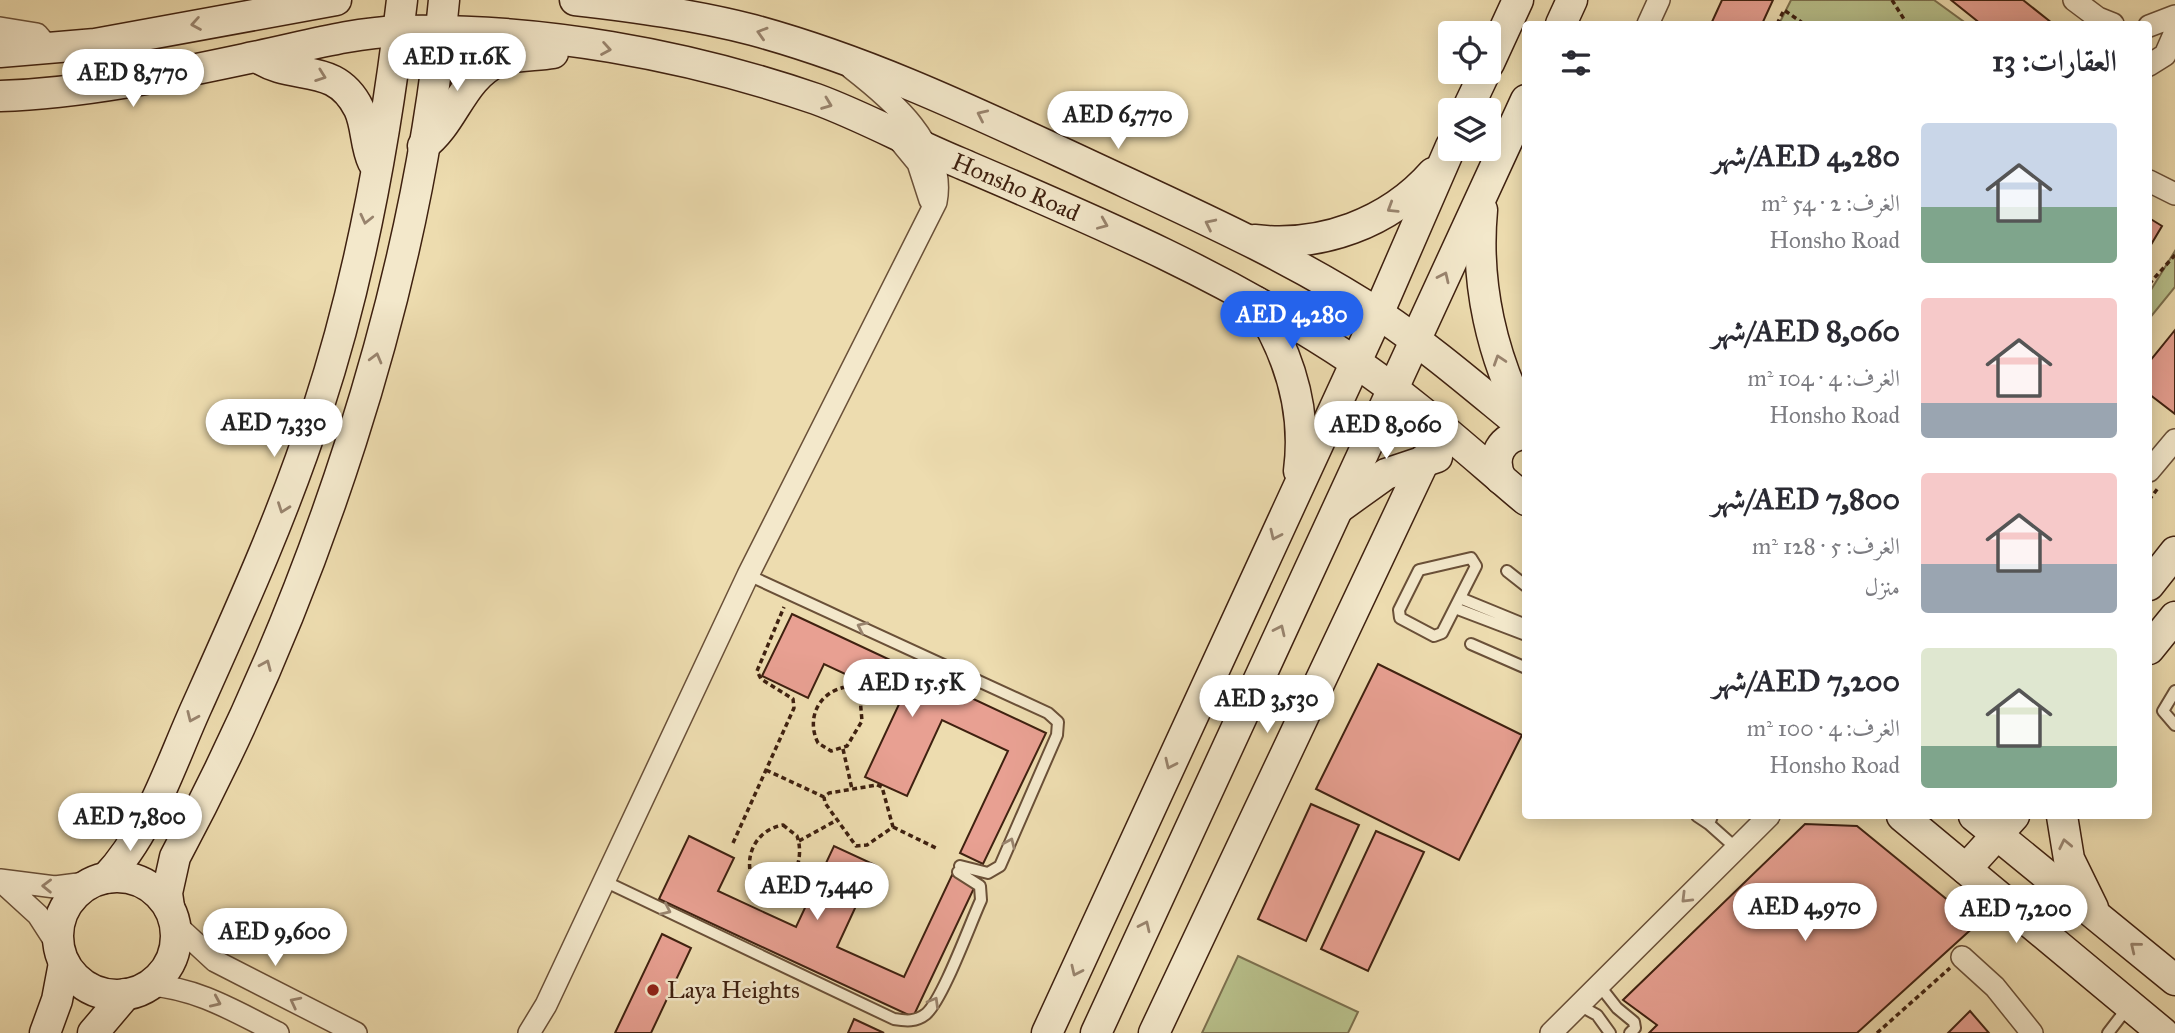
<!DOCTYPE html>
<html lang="ar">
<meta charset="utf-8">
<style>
body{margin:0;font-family:"IM FELL Great Primer",Amiri,serif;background:#f7f7f7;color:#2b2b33;direction:rtl;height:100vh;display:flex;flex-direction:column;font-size:26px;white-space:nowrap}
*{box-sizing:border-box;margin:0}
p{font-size:23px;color:#7c7c81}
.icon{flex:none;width:38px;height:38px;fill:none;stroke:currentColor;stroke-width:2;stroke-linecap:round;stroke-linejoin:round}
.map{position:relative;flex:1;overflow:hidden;direction:ltr}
.side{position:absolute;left:1522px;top:21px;width:630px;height:798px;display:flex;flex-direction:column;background:#fff;border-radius:7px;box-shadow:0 4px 18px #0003;direction:rtl}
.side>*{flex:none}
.fabs{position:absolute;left:1438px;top:21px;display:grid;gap:14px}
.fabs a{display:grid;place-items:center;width:63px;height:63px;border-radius:7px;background:#fff;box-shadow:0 4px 18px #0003;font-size:35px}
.price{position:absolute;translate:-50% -60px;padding:0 16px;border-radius:24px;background:#fff;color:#222;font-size:23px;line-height:46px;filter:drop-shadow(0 2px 4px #0008)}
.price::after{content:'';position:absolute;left:50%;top:42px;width:21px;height:16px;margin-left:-10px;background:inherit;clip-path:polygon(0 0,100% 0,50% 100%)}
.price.selected{background:#2563eb;color:#fff}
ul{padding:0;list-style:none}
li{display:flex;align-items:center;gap:21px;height:175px;padding:0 35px}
li span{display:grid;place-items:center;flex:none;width:196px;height:140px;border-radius:7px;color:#555}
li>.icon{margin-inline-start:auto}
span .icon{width:84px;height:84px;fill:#fffc;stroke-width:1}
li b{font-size:30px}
h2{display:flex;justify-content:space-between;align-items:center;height:84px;padding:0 35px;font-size:30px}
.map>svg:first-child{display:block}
.green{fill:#b8c08b;stroke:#7c704e;stroke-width:2}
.building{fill:#e8a092;stroke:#3f2110;stroke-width:2}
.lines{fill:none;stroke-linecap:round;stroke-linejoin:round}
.lane-casing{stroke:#6a5038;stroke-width:14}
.street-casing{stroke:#6a5038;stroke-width:24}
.secondary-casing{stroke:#3f2110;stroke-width:33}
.path{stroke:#3f2110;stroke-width:3.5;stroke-dasharray:5 3.5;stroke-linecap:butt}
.lane{stroke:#f3e8cb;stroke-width:10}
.street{stroke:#f3e8cb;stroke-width:21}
.secondary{stroke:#f3e8cb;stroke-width:30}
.oneway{stroke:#99846e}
.poi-dot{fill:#8f2418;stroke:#f3e8cb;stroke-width:2.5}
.labels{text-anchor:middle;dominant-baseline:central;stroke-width:5;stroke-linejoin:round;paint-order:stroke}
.street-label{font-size:24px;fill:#3f2110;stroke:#f3e8cb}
.poi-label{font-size:24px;fill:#3f2110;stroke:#f3e8cb;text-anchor:start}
</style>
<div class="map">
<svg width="2175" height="1033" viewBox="0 0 2175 1033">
<rect width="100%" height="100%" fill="#eddcaf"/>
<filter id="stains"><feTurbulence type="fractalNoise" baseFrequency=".00286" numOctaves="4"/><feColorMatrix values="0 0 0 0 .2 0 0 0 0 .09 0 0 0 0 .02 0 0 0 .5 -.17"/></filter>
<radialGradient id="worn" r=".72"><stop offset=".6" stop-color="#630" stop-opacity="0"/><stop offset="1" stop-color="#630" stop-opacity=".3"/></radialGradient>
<path class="green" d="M1791,0H1934L1967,24H1779Z
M2175,251V287L2149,319V293Z
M1238,956L1358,1012L1348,1033H1202Z"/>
<path class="building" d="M1722,0H1773L1762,24H1711Z
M1951,0H2023L2052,23L1981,24Z
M2149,218L2162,226L2149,248Z
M2175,330V414L2149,394V362Z
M792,614L1046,733L983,864L960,853L1008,751L942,720L907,796L865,777L901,700L824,664L808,698L762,676Z
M1378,664L1522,735L1459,860L1316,789Z
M1311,804L1359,825L1306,941L1258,919Z
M1805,824L1857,826L1977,924L1857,1033H1649L1657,1025L1623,1000Z
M1376,831L1424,852L1368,971L1321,949Z
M689,836L734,858L718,891L796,927L834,846L875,865L837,947L904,977L952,875L975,886L913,1017L659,899Z
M662,934L691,948L651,1033H615Z
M1970,1011L1989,1033H1948Z
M854,1019L884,1033H848Z"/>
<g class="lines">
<g class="lane-casing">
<path id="lane" d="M1471,558L1476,566L1442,633L1434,636L1400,618L1399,610L1419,570Z
M1507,571L1526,586
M748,575L1048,713L1058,722L1057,735L1000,866L988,873L960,866
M1460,598L1526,625
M1455,608L1526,635
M1471,644L1526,668
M2175,691L2163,711L2175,725
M1697,816L1709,824L1712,816
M1709,824L1736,848
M604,881L894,1019C906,1021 916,1022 926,1014C943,999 970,924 981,900L980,886L958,872
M1599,985L1617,1008L1634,1022L1635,1028L1630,1033
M1579,1005L1597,1015L1610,1033
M2108,1033L2128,1007"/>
</g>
<g class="street-casing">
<path id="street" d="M2074,0L2098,18L2113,24
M1648,24L1659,0
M2149,26L2175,16
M0,28L37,34L49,48
M2149,65L2165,55L2175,32
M899,140L918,163L930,200
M2149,181L2175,194
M2149,471L2175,440
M0,880L55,887L94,882
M2,882L38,915L58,946
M176,925L215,961L356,1033
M1962,957L1995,987L2032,1033
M150,985C197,988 236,1012 278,1033
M529,1033L546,1005L748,575L936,202C947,146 891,99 851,68
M1551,1033L1769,816"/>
</g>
<g class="secondary-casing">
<g id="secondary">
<path d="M575,0C635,7 695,15 753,30C867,61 972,111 1078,160C1178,207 1287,254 1380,315C1431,349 1478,390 1526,429"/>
<path d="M1561,24L1572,0"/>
<path d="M0,52L95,44L336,0"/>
<path d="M257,57C293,82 335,60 359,109C367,126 365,145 373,162"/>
<path d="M1489,63L1518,0"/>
<path id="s1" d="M0,96C87,93 169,75 254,57C303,47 350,33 400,31C539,28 685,54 816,99C865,117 911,143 960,163C1098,222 1226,276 1352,360C1414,401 1469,452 1526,500"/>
<path d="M1467,110L1485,72"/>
<path d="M423,146C455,122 461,78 499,61C516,54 535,56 553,53"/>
<path d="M1482,210C1475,284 1492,357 1526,422"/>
<path d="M1254,240C1321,248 1389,223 1433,173"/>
<path d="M1256,302C1289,353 1307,410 1299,471"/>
<path d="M1501,479C1490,457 1501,436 1526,434"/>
<path d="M1340,507L1386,474L1437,457"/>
<path d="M2149,585L2175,552"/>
<path d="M2149,649L2175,617"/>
<path d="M1902,816L2163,1033"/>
<path d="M1974,816L2175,980"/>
<path d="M2062,816L2069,859L2093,908"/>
<path d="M1966,869L2014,816"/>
<circle cx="117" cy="936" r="59"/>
<path d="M106,878C150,832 171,763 197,706C241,608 285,511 318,408C361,277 386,137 402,0"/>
<path d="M169,907L167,893L175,857C313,599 417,292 444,0"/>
<path d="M45,1033L57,1000L64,963"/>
<path d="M93,1033L126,994"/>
<path d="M1047,1033L1378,314L1451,146"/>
<path d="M1096,1033L1526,100"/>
<path d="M1154,1033L1425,459"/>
</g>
</g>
<path class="path" d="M1892,0L1907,24
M1777,24L1784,10L1804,24
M2149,284L2175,255
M2149,500L2158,488
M846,687L860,698L862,721L847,746L831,751L818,743C806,719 818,692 846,687Z
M843,749L852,789
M766,770L824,797
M877,785L882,787L893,827L867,845L856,846L825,803L824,797L829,793Z
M783,825L797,836C805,858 794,890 767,890L754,883C742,858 755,830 783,825Z
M893,827L938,849
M799,841L837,820
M733,843L794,708L793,699L761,679L757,671L784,607
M1877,1033L1950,968"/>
<use href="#lane" class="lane"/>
<use href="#street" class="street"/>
<use href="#secondary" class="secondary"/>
</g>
<defs><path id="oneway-chevron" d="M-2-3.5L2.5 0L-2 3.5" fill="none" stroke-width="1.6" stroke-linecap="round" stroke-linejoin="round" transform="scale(1.75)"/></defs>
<g class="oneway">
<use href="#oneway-chevron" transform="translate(196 24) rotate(170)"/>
<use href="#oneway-chevron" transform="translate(762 33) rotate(-163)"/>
<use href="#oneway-chevron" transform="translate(606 49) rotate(10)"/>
<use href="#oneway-chevron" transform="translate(321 76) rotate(20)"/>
<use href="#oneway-chevron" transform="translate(827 104) rotate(21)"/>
<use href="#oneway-chevron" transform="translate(982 115) rotate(-155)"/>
<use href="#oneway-chevron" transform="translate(1392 208) rotate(148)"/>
<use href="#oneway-chevron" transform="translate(366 219) rotate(103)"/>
<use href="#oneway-chevron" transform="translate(1103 224) rotate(23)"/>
<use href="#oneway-chevron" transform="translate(1210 224) rotate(-154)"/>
<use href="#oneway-chevron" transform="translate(1444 277) rotate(-65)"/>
<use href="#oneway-chevron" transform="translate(376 358) rotate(-75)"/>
<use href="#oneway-chevron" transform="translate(1499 360) rotate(-108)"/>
<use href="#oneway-chevron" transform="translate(283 508) rotate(110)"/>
<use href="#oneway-chevron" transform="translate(1275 535) rotate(115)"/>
<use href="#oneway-chevron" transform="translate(862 627) rotate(-155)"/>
<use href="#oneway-chevron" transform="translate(1280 630) rotate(-65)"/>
<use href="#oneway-chevron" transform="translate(266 665) rotate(-67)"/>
<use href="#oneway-chevron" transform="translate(192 717) rotate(114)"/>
<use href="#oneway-chevron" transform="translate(1170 764) rotate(115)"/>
<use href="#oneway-chevron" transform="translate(1010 843) rotate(-66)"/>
<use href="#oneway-chevron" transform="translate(2065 844) rotate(-102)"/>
<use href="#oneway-chevron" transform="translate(47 886) rotate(-179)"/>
<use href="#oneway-chevron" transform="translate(1686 898) rotate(135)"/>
<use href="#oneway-chevron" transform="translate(666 910) rotate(25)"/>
<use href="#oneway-chevron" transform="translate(1145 926) rotate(-65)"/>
<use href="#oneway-chevron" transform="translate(2135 947) rotate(-141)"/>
<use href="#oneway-chevron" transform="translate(1076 971) rotate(115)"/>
<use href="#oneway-chevron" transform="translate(216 1002) rotate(24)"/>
<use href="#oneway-chevron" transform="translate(295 1002) rotate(-153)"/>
<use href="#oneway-chevron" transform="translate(934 1002) rotate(-60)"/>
</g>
<circle class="poi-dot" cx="653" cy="990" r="7"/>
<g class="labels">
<g class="street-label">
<text stroke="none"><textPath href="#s1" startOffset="1048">Honsho Road</textPath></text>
</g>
<g class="poi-label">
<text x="667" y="990">Laya Heights</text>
</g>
</g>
<rect width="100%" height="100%" filter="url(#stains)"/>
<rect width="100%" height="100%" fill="url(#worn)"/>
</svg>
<div class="fabs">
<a><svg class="icon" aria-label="locate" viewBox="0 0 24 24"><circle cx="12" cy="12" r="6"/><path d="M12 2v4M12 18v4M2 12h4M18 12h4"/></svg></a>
<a><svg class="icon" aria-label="layers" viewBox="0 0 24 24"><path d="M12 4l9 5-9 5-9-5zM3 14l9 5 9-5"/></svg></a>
</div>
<b class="price" style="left:457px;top:93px">AED 11.6K</b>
<b class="price" style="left:133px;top:109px">AED 8,770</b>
<b class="price" style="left:1118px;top:151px">AED 6,770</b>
<b class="price selected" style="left:1292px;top:351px">AED 4,280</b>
<b class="price" style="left:274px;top:459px">AED 7,330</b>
<b class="price" style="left:1386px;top:461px">AED 8,060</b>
<b class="price" style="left:912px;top:719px">AED 15.5K</b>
<b class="price" style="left:1267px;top:735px">AED 3,530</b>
<b class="price" style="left:130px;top:853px">AED 7,800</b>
<b class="price" style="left:817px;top:922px">AED 7,440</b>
<b class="price" style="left:1805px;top:943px">AED 4,970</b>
<b class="price" style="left:2016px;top:945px">AED 7,200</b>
<b class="price" style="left:275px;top:968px">AED 9,600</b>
<section class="side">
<h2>العقارات: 13<svg class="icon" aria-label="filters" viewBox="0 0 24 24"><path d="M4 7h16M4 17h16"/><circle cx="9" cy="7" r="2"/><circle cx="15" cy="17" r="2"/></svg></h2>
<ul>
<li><span style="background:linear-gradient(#c9d6e8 60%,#7fa58c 0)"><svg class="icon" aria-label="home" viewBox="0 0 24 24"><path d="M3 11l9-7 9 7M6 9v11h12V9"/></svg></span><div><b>AED 4,280/شهر</b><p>الغرف: 2 · 54 m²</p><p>Honsho Road</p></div></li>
<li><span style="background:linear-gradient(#f6c9c9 75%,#9aa5b1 0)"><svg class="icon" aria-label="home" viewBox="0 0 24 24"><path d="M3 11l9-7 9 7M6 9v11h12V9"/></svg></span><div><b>AED 8,060/شهر</b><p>الغرف: 4 · 104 m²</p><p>Honsho Road</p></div></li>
<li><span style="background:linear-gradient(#f6c9c9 65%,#9aa5b1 0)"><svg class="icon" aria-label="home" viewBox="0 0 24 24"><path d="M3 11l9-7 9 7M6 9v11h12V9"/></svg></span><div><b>AED 7,800/شهر</b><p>الغرف: 5 · 128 m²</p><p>منزل</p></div></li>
<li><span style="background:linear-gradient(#dfe7d0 70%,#7fa58c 0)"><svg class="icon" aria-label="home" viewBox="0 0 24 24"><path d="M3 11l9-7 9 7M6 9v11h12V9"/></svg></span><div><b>AED 7,200/شهر</b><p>الغرف: 4 · 100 m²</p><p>Honsho Road</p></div></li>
</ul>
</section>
</div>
